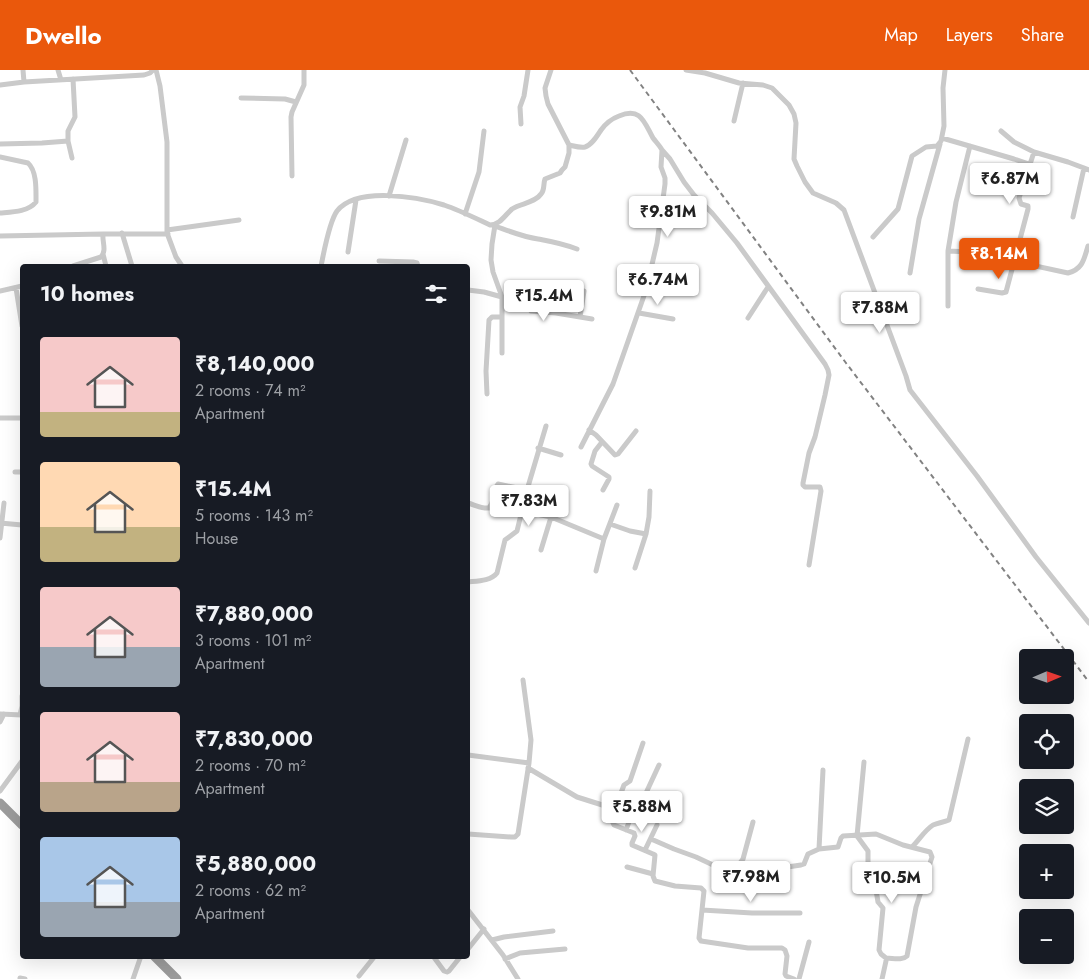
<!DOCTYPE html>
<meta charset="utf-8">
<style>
body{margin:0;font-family:Jost,sans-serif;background:#242831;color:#f1f3f6;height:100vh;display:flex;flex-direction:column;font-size:19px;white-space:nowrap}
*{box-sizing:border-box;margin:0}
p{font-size:16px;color:#9ea1a6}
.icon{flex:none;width:28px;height:28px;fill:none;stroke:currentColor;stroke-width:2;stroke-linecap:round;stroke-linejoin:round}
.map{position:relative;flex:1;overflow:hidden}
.side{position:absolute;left:20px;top:194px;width:450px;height:695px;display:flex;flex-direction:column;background:#171b24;border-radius:5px;box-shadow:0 5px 20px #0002}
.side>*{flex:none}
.needle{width:32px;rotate:88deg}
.controls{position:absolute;left:1019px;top:579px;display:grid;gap:10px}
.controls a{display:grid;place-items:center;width:55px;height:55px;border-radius:5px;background:#171b24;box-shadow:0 5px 20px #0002;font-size:25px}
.price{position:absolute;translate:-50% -42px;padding:0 11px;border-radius:5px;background:#fff;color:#222;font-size:16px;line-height:32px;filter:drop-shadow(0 1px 2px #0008)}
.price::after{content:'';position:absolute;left:50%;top:30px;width:15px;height:11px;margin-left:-8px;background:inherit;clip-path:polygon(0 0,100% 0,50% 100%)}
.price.current{background:#ea580c;color:#fff}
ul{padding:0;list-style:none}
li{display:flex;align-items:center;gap:15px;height:125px;padding:0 20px}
li span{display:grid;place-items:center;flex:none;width:140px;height:100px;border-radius:5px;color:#555}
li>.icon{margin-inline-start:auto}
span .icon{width:60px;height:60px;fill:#fffc;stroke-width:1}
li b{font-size:21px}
h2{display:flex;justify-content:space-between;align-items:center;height:60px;padding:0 20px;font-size:21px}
header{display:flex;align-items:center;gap:30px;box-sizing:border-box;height:70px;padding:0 25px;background:#ea580c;color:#fff}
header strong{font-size:24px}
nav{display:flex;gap:28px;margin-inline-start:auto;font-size:18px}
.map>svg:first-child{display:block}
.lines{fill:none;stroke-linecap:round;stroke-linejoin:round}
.minor{stroke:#cacaca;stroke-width:5}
.trunk{stroke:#9c9c9c;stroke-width:9}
.rail{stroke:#828282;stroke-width:2;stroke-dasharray:5 4;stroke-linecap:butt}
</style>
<header>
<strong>Dwello</strong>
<nav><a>Map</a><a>Layers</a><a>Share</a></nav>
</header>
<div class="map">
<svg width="1089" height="909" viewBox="0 0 1089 909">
<rect width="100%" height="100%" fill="#fff"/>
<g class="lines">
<path class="minor" d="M23,0L24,12
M58,0L61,10
M156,0L160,16L167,72V163L176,187L182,196
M686,0L705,3L739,13L763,15L772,18L789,35L794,44L796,53L794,89L797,96L805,112L813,123L836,133L844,140L906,306L910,320L977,406L1036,487L1089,553
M0,15L24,12L144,5L150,3L153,0
M241,28L285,29L296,32
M734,51L743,13
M521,54L520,37L524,26L528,0
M1001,61L1014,72L1034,82L1068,92L1089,100
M942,68L1014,89L1029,94
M0,74L42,73L68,71
M569,75C574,76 580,78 585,77C592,75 597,66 601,60C606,53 611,49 619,46C641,37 644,52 653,68C656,72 660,76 662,80L661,97L665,108V114L657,173L646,220L613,314L581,377
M662,80L670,89L684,112L694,125L712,143L737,173L825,294L828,300L829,305L825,325L815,367L809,383L803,413V415L805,417H820L821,421L809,495
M0,87L28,93C37,101 36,120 36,132C28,142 12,142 0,143
M72,88L68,71V61L75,47L73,9
M292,106L291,47L292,42L304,15V0
M389,126L406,70
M465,144L479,102L484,61
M1073,147L1084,98
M495,155L492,174L491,190L493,202L502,227V283
M495,156C509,161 523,167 538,169C554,172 561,173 577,179
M167,160L239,150
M122,163L132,196
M0,166L103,164
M873,167L898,139L912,86L926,77L937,76L941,71L944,56L943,18L945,0
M948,181L971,182L1068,203C1083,199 1084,189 1088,176
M348,182L356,130
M103,184L106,196
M379,191L413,192L417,193L418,196
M73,196L101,187C107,180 102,172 103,164H168
M321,196C324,182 329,152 337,141C357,116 418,127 444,135C459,140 475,148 490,155C500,155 505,145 512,139C521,133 535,133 541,124C545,120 543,114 545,109L560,103L562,100L565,97L569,83V75L548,34L546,26L545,18L551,0
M910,203L919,149L940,74
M16,218L22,256
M978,219L1002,223L1006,222L1028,139V136L1021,134L1019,128L1034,82
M468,220L484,222L502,227
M0,221L22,216
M502,232H526L528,233L531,241L556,243L592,249
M948,236V181L956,132L970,76
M639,243L673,249
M580,247L584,221
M748,248L768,217
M487,324L486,301L489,250L492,247H502
M0,348H22
M589,360L596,365L615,385L618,384L636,361
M602,372L595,381L591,394L592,396L609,407V409L603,420
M538,378L561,385
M15,402H22
M468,433C475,435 482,439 489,438C495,431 493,420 498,414L527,420
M522,441L551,447L604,469
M0,453L22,455
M610,454L630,461L646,464
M0,468L4,433
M541,480L555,434
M635,498L646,464L649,447L650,421
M596,501L604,469L617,435
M468,512C477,511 491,511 497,503L505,470L517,461L527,420L546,356
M0,644L22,645
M20,645L22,636V626
M0,652L4,644
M468,685L529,693
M864,692L857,766L868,781V802L876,820L878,832L883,838L879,880L881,884L886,888V891L882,909
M528,698L577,727L615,739L616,743L613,753L614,755L634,763L635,766L632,773V775L653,784L655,785L653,806L655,811L675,816L701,818L704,821L699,868L701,871L748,878H782L785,880L787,886L785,904L786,906L794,909
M823,700L819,779L838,777L841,768L843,766L876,764L903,775L930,782L932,787L916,837L907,886C902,891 893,888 886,888
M0,721L22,691
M615,739L624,715L630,711L643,673
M626,760L639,725L646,723L659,695
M468,764L511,767H515L518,764L529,693L531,670L523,610
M651,769L674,779L696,787L713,795L744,802H754L801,795L804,794L808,784L819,779
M912,777C919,770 925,760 933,755C938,753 944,752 949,750L968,669
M645,780L657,755
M627,797L653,804
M735,800L743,789L753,752
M468,840L503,885L518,909
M702,840L752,843H800
M492,870L504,867L553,861
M468,879L484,859
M433,886L444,901L447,902L449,901L461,886
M505,889L520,883L565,879
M359,906L375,886
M20,908L25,909
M133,909L141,886
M799,909L809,872"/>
<path class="trunk" d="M0,733L22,755
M154,886L177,909"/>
<path class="rail" d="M630,0L846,293L1089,612"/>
</g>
</svg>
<div class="controls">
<a><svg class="needle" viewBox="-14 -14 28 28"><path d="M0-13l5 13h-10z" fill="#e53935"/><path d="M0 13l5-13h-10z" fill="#9ea1a6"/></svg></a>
<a><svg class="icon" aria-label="locate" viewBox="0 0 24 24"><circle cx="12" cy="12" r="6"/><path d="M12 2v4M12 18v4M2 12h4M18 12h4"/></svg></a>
<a><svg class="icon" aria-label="layers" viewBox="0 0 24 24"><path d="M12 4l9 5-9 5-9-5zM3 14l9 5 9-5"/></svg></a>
<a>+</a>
<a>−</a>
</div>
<b class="price" style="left:1010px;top:135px">₹6.87M</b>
<b class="price" style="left:668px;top:168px">₹9.81M</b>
<b class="price current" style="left:999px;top:210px">₹8.14M</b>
<b class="price" style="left:658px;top:236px">₹6.74M</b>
<b class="price" style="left:544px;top:252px">₹15.4M</b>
<b class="price" style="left:880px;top:264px">₹7.88M</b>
<b class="price" style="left:529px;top:457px">₹7.83M</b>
<b class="price" style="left:642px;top:763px">₹5.88M</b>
<b class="price" style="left:751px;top:833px">₹7.98M</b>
<b class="price" style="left:892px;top:834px">₹10.5M</b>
<section class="side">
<h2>10 homes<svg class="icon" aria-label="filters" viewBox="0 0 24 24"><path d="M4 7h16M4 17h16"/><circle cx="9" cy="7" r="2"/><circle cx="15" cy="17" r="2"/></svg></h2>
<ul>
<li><span style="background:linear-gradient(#f6c9c9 75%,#c2b280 0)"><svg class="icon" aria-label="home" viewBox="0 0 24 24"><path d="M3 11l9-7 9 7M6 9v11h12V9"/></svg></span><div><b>₹8,140,000</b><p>2 rooms · 74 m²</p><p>Apartment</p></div></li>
<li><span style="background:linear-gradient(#ffd9b3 65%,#c2b280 0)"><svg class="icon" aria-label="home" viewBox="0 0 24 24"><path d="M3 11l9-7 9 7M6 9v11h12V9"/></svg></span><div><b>₹15.4M</b><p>5 rooms · 143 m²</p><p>House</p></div></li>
<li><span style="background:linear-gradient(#f6c9c9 60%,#9aa5b1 0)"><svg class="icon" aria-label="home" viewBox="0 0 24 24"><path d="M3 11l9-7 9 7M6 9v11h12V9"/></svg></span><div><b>₹7,880,000</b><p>3 rooms · 101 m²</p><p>Apartment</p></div></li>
<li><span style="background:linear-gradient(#f6c9c9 70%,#b9a48a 0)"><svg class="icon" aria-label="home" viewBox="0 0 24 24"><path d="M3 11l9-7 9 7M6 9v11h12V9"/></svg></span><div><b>₹7,830,000</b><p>2 rooms · 70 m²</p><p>Apartment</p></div></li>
<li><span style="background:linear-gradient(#a9c7e8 65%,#9aa5b1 0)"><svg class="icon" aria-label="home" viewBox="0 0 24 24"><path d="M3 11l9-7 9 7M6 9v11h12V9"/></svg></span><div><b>₹5,880,000</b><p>2 rooms · 62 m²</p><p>Apartment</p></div></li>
</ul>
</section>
</div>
